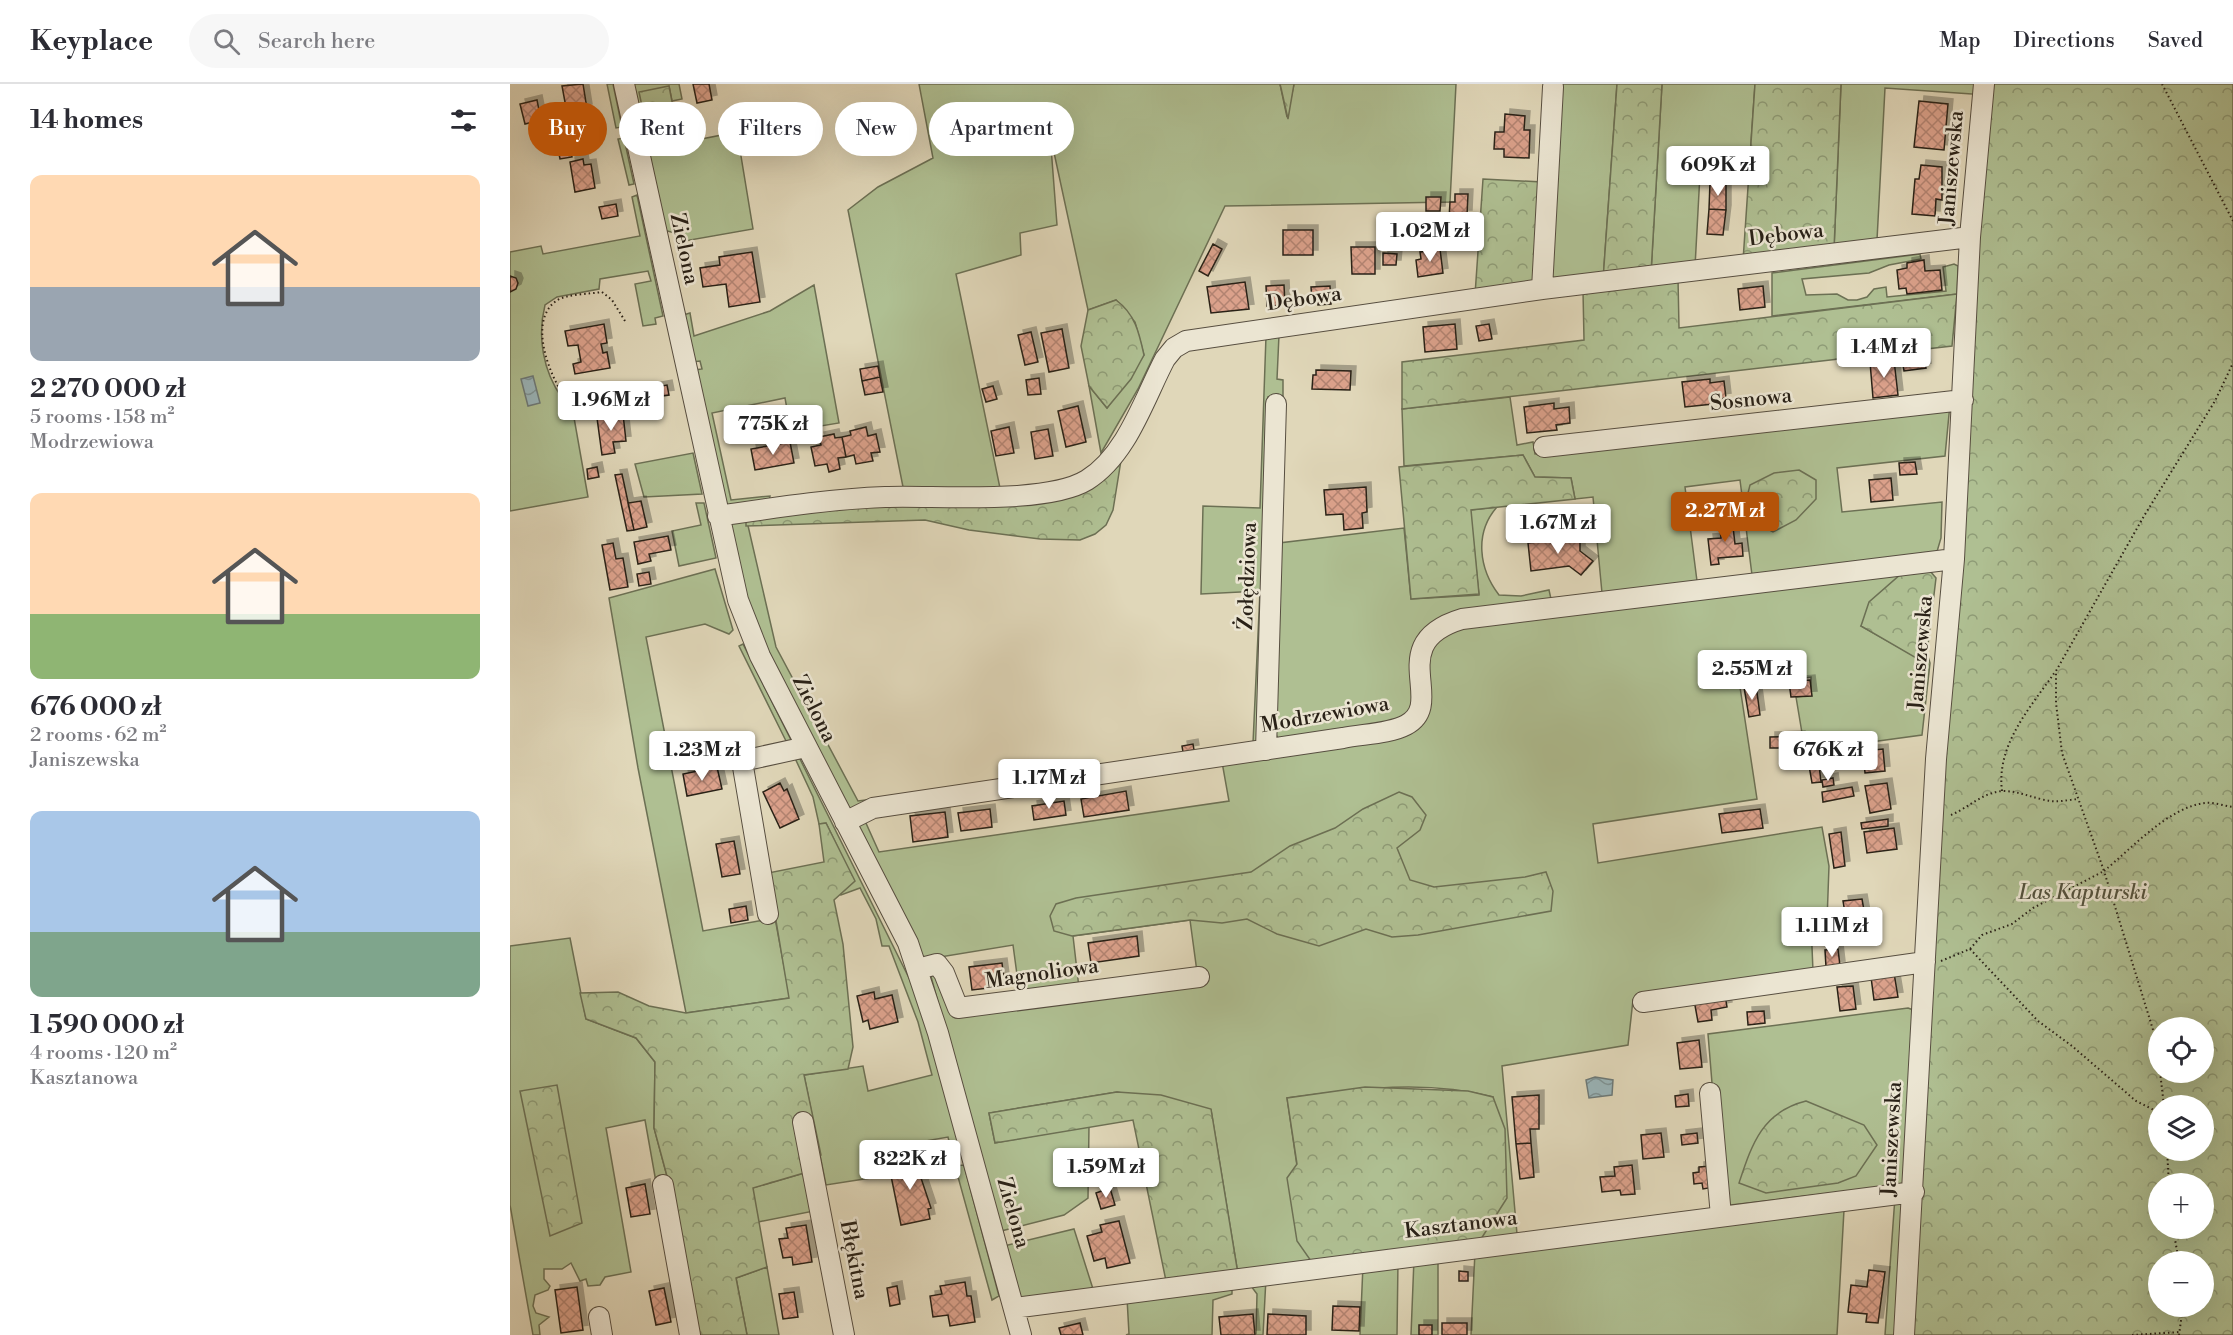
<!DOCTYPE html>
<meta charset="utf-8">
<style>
body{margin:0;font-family:"Libre Bodoni",serif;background:#f7f7f7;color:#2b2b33;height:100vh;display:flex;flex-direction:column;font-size:22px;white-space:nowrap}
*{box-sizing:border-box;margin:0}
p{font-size:20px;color:#7c7c81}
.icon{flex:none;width:33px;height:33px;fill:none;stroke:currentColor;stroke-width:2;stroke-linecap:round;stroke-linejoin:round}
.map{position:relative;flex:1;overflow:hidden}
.sheet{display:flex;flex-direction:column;background:#fff;width:510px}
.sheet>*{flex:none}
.guide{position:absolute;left:18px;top:18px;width:570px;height:54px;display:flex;gap:12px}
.fabs{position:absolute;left:1638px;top:933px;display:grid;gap:12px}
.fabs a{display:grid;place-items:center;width:66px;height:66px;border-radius:50%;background:#fff;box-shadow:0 6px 24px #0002;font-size:30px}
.price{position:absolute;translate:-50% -51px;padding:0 14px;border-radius:6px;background:#fff;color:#222;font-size:20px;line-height:39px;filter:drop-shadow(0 2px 3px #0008)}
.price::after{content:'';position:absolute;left:50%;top:36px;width:18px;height:14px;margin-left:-9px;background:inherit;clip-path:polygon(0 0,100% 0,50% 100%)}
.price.current{background:#b45309;color:#fff}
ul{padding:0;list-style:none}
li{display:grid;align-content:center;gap:12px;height:318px;padding:0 30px}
li span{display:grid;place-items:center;height:186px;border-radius:12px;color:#555}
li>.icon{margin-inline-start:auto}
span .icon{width:108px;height:108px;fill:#fffc;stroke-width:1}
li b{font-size:26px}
h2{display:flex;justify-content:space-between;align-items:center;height:72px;padding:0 30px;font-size:26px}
.tag{padding:0 21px;border-radius:27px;background:#fff;box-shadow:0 6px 24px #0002;font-size:21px;line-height:54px}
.tag.current{background:#b45309;color:#fff}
header{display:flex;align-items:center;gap:36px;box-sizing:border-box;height:84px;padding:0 30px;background:#fff;border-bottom:2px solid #e1e1e2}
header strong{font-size:28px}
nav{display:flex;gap:33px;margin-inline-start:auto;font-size:21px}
.search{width:420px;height:54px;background:#f7f7f7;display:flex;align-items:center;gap:15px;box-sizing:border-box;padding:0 21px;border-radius:33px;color:#7c7c81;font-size:22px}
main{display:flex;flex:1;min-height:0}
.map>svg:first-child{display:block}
.green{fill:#afbf92;stroke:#6c7054;stroke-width:1.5}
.forest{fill:url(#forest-crowns);stroke:#6c7054;stroke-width:1.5;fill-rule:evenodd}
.water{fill:url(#water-waves);stroke:#6d7a79;stroke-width:1.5}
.building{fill:url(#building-cross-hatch);stroke:#292117;stroke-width:1.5;filter:url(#shadow)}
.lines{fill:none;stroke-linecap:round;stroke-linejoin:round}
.minor-casing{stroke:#574e40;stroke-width:22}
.path{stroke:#292117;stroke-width:2;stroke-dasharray:1.5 3;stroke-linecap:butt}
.minor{stroke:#ebe5d2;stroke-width:20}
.labels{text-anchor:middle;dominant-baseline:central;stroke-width:5;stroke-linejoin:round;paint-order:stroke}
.street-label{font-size:21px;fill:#292117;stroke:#ebe5d2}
.park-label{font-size:21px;font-style:italic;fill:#51503c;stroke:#ebe5d2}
</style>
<header>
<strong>Keyplace</strong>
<div class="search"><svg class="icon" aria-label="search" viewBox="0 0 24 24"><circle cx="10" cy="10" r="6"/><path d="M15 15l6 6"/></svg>Search here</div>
<nav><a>Map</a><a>Directions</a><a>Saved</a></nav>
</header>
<main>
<section class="sheet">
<h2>14 homes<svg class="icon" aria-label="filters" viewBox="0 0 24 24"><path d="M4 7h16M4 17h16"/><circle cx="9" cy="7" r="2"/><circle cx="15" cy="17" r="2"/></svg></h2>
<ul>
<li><span style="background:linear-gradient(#ffd9b3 60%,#9aa5b1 0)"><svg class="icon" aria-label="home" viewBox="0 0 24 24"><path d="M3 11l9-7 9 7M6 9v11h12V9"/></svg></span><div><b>2 270 000 zł</b><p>5 rooms · 158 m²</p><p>Modrzewiowa</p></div></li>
<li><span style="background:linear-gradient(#ffd9b3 65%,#8fb573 0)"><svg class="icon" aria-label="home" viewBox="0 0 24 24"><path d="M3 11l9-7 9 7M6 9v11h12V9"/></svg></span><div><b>676 000 zł</b><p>2 rooms · 62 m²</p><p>Janiszewska</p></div></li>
<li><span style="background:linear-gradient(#a9c7e8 65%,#7fa58c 0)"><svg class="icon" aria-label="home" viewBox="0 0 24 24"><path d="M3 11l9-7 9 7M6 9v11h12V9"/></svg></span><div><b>1 590 000 zł</b><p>4 rooms · 120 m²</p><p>Kasztanowa</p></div></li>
</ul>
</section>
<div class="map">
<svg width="1723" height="1251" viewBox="0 0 1723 1251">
<defs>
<pattern id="forest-crowns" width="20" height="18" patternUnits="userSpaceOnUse" patternTransform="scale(1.5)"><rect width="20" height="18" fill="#afbf92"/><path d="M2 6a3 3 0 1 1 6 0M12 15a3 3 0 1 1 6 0" fill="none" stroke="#8e9b76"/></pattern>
<pattern id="water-waves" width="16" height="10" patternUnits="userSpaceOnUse" patternTransform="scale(1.5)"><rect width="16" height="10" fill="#9ab6bb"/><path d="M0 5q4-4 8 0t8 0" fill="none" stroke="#7e9497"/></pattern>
<pattern id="building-cross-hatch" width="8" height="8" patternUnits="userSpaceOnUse" patternTransform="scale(1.5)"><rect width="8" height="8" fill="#dba18b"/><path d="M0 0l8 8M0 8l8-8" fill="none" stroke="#b28371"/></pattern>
<filter id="shadow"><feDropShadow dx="5" dy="-5" stdDeviation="0" flood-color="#0004"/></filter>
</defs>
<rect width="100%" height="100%" fill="#e0d7b9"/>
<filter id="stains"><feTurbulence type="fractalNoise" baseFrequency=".00333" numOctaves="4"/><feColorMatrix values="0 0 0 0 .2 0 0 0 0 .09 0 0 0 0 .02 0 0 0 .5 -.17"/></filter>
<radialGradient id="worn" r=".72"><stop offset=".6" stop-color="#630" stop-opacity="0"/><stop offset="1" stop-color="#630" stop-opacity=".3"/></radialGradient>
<path class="green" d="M97,0H103L112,43L106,44Z
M122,0H169L172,15L162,17L159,2L141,65L227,48L243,145L169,158L165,149L153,146Z
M409,0H770L777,33L784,0H946L940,118L715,122L628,305L591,369L579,302L597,324L634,271L625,238L606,216L578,226L540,50L547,141L510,149L511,171L446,190L490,404L394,408L338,126L368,103L423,74Z
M1050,0H1107L1093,196H1048L1037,190Z
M1152,0H1245L1240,72L1191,71L1185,183L1141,189Z
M1331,0H1471V9L1462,10L1375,4L1367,156L1324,165Z
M114,54L124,100L119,101L108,55Z
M127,111L153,232L145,234L146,240L133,242L125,200L141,197L138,187L90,195L89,205L47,213L35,221C27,253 33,287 52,314L63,316L130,306L131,315L63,328L78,413L0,427V168L31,162L33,170L130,152L122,113Z
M1410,170L1411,175L1379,181L1359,189L1292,195L1296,211L1327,210L1338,216H1347L1357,213L1364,205L1376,203L1377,213L1436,207L1433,183L1444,180L1448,182L1447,210L1262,232V189Z
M304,201L329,339L281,347L275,314L202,329L221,416L260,412L259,418L219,422L213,419L185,286L192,285L190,277L182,278L170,232L180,229L184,252L260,227Z
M769,251L767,295L773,296V313H758L762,365L748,658L743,659L750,507L691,510L693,422L750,424L756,252Z
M1000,313L1007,361L1023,358L1025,370L1440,320L1435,372L1327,384L1332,428L1432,418L1431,454L1426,471L1242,491L1230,396L1175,403L1187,497L1092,509L1083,413L1065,415L1061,394L1025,393L1013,371L894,382L892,325Z
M183,369L192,410L134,413L125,380Z
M186,419H194L206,474L169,482L162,447L191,441Z
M987,423C964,449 969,485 989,511L1011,512L1039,506L1041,515L1415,481L1351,542L1413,577L1417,569L1420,579L1412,651L1295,667L1286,613L1301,611V593L1230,603L1247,715L1083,740L1088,779L1312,743L1319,782L1317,837L1301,839L1303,887L1123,916L1118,961L992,982L1007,1150L971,1155L983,1013C915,995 845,1005 777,1014L801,1177L728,1190L701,1026L607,1008L479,1029L485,1059L579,1042L578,1114L554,1131L491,1147L420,889L421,885L449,931L687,888L680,836L563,852L569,904L510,913L503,861L418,875L411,871L348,743L355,737L369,768L719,717L712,678L909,642L913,638L769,657L765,648L769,459L894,444L901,515L969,511L960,426Z
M236,433L266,563L348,717L394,711L340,727L249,551L233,504L218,443L223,437Z
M205,485L223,546L219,550L195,540L136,553L193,847L265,834L280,914L176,929L128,684L99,514Z
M233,560L283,660L278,661L229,562Z
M288,671L401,898L419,950L450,1065L442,1069L438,1053L369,1065L373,1092L316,1101L294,991L353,982L358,1007L422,991L408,938L379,862H372L366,835L350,804L331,811V807L344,797L316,739L309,740L303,713L284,672Z
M60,854L76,935L126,954L145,978L144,1044L161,1107L155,1149L135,1036L96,1044L121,1188L95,1193L90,1201L78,1202L76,1195L70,1197L61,1179L52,1185H34V1195L40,1202L38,1206L25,1211L23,1222L26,1229L39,1233L29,1241L30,1251H23L0,1121V862Z
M1398,924L1406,927L1398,1100L1212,1122L1198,950Z
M454,1081L489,1212L482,1216L445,1082Z
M294,1089L304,1127L248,1138L242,1104Z
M1385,1113L1397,1118L1389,1251H1375Z
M1334,1126L1327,1251H961L965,1168Z
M564,1145L583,1205L510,1215L494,1162Z
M928,1173V1251H901L904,1175Z
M888,1177L887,1251H850L853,1181Z
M257,1183L269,1251H237L226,1194Z
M756,1194L753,1251H746L747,1210L741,1202Z
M722,1204V1210L703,1216L702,1251H616L619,1250L617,1214Z"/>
<path class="forest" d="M770,0H784L778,35L771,4Z
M1107,0H1152L1141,189L1093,196Z
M1245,0H1331L1324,165L1233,177Z
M1481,0H1723V1251H1399L1447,386ZM1648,944H1694V988H1648ZM1648,1022H1694V1066H1648ZM1648,1100H1694V1144H1648ZM1648,1178H1694V1222H1648Z
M159,2L170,59L141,65L129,8Z
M973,95L1032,98L1025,203L965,211Z
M1168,194L1169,244L1447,210L1442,262L892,325V278L1074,256L1073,207Z
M606,216C625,230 629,248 634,271L621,295L597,324L579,302L571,262L578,226Z
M613,364L603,426L596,441L585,450L570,456L530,455L459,446L415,436L236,442V433L368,421L551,416C585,407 592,391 613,364Z
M1013,371L1025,393L1061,394L1065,415L961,426L969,510L901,515L889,383Z
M1289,386L1306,396V415L1286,436L1263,448L1237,434L1235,421L1240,401L1264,389Z
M1415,481L1426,494L1417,569L1413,578L1351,542L1359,518L1391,490Z
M889,708L902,713L916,731L910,746L887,764L900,796L924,803L1015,793L1036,788L1043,807L1041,827L908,851L882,853L856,845L809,862L767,850L737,835L712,839L680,836L562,852L544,847L540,832L546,820L566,814L741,788L780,762L825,744L853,725Z
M316,739L345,797L324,816L333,860L343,963L338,985L294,991L311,1071L294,1089L243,1104L257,1183L226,1194L237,1251H187L161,1107L144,1044L145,978L126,954L76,935L70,909L108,908L139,922L176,929L279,914L258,789L314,778L309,740Z
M47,1001L72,1139L40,1152L10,1007Z
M855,1003L958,1007L983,1013L995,1045L997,1114L971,1155L801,1177L787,1157L777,1094L787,1080L777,1014Z
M607,1008L651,1011L701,1025L728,1190L656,1197L623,1036L485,1059L479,1029Z
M1296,1017L1354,1041L1367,1061L1346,1092L1328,1099L1256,1109L1229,1099C1242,1060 1252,1028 1296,1017Z"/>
<path class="water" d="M23,292L30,319L18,322L11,295Z
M1085,993L1103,996L1102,1011L1079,1014L1076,996Z"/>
<path class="building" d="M73,0L77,25L57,29L52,2Z
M183,0H199L202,16L187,19Z
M27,16L31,36L15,40L10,20Z
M1409,17L1438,20L1434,66L1404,63Z
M175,29L178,48L170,50L167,31Z
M995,30L1015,32L1014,46H1020L1019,74L994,73V65H984L985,48H994Z
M72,39L76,62L63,64L61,52L47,54L45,44Z
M60,63L62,73L50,75L48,65Z
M73,75L74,81L81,80L85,104L65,108L60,78Z
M1411,81L1432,83V116L1426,115L1425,132L1402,130L1405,95H1409Z
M1200,99L1216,100V126L1199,125Z
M945,110H958L957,131H948V136L939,135L940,118H945Z
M916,113H931L930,127H916Z
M106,120L108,132L92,135L89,123Z
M1199,125L1216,126L1213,151L1197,150Z
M773,146H803V171H773Z
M703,160L712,165L698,192L689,187Z
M841,163H865V190H842Z
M930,165L933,189L908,193L906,176L911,175L910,168Z
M242,168L250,218L219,223L216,200L193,203L190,184L210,181L209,173Z
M873,169L887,170L886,181H873Z
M1414,176L1415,187L1430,186L1432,206L1397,210L1396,204L1389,205L1387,186L1397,184V179Z
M0,192L6,194L8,199L6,205L0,208Z
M735,198L739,225L701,229L697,203Z
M774,201L775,221L757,222L756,202Z
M820,202L821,220L808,221V216H802L801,203Z
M1253,202L1255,223L1230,226L1228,205Z
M94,240L97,259L91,260L93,269L97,268L100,284L65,290L63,280L71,278L68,261L58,262L55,247Z
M945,240L947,265L915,268L913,243Z
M979,240L982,255L969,257L966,242Z
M552,245L559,284L539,288L531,249Z
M521,248L528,278L515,281L508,251Z
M1414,270L1416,284L1394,287L1392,274Z
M1384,276L1388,311L1363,314L1360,278Z
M368,282L370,293L352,297L350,285Z
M806,286L841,287L840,306L802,305L803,291H806Z
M370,293L373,308L355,311L352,297Z
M529,294L531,310L518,311L516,296Z
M1200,295V299L1214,297L1216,314L1202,316L1203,320L1175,323L1172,298Z
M157,301L159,311L131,315L130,306Z
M483,302L487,315L476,318L472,305Z
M1044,319V325L1059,323L1060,339L1046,341L1047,346L1017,349L1014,323Z
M568,322L576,358L556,363L548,327Z
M113,330L116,357L103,358L105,369L92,371L87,334Z
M356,343L358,352L366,350L370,368L361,369L363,377L346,380L344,371L336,373L332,353L341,351L340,347Z
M499,343L504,369L486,372L481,347Z
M538,345L543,372L525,375L521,348Z
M324,350L325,354L332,353L336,373L328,374L330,385L319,388L317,380L305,382L301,363L311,361L309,353Z
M280,358L284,379L245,386L241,365Z
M1405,378L1407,390L1390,391L1389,379Z
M87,383L89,393L78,395L77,385Z
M112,390L124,446L117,447L105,391Z
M1381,394L1383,416L1361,418L1359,396Z
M856,403L857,428L852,429L853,444L834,446L833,430L816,431L814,406Z
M131,417L137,443L124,446L118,419Z
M1222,434L1225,460L1232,459L1233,472L1208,474L1209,480L1201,481L1198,455L1211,454L1209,436Z
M158,452L161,466L139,470L141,477L128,480L124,458Z
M1070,453V467L1083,477L1071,491L1059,482L1021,487L1018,459Z
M103,459L106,475L113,474L118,503L100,506L92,461Z
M139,488L141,500L129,502L127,490Z
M1300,596L1302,612L1281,613L1279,598Z
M1246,601L1250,631L1239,633L1234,603Z
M1290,652L1291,664H1260V653Z
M683,660L684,666L673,668L672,662Z
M1338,664L1340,676L1309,681L1311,698L1302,699L1297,670Z
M1373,665L1375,687L1355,689L1353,667Z
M207,683L212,705L177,712L173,690Z
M1323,694L1324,701L1313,703L1312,696Z
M270,699L274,707L277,705L289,735L270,744L253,708Z
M1377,699L1381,725L1360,729L1355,702Z
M1342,703L1344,712L1313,718L1312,708Z
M616,707L619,726L574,733L571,715Z
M554,717L556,731L524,736L522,722Z
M480,725L482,743L451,747L448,729Z
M1250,725L1253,744L1212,749L1209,730Z
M435,728L438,753L403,758L400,732Z
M1378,735V742L1352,745L1351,739Z
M1384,744L1387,765L1357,769L1354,748Z
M1331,748L1335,782L1324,784L1319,750Z
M224,757L230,790L212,793L206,760Z
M1352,815L1356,838L1337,841L1333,817Z
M236,822L238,836L221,839L219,825Z
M627,852L629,872L581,879L578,859Z
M1328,865L1330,882L1316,883L1315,866Z
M492,879L495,902L462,906L459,883Z
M1384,889L1388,913L1364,916L1361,893Z
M1343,902L1346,925L1330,927L1327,903Z
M364,908L365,915L382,911L388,938L360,945L358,936L353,938L347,912Z
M1215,911L1217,923L1201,926L1202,936L1188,938L1184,916Z
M1254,927L1255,939L1238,941L1237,928Z
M1189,956L1192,983L1170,985L1167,959Z
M1178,1010L1179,1022L1166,1023L1165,1012Z
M1029,1011V1045H1020L1021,1059L1006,1060L1002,1013Z
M1151,1049L1154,1073L1133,1075L1131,1051Z
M1187,1049L1188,1059L1172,1061L1171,1051Z
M1021,1059L1024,1093L1010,1095L1006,1060Z
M409,1069L411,1077L406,1079L421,1124L418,1125L420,1135L391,1141L379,1082L394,1078L393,1072Z
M1122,1081L1125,1110L1111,1111L1110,1106L1092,1108L1090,1093L1105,1092L1104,1083Z
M1202,1082L1204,1103L1193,1105L1192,1099L1184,1100L1183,1089L1189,1088V1083Z
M135,1100L140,1130L121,1133L116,1104Z
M600,1104L605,1121L591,1125L586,1109Z
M609,1137L620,1179L597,1184L595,1174L584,1177L577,1152L592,1148L590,1141Z
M296,1141L302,1178L283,1181L282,1173L273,1174L269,1155L278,1154L276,1144Z
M1359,1186L1375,1188L1368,1239L1356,1238L1357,1230L1338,1228L1341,1201L1357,1203Z
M949,1187L958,1188V1197H949Z
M455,1198L457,1212H461L465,1238L440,1242L438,1231L423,1233L420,1212L432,1210L430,1202Z
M387,1202L390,1220L380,1222L377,1204Z
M67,1203L73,1246L51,1249L45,1206Z
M154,1204L161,1238L146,1241L139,1207Z
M284,1208L288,1233L273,1235L269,1210Z
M823,1222L850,1223L849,1247L822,1246Z
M743,1230L745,1251H711L709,1233Z
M758,1230L796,1232V1251H757Z
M570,1239L573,1251H551L549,1244Z
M932,1239H957V1251H932Z
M909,1241H922V1251H909Z"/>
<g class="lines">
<g class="minor-casing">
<path id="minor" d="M114,0L228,516L250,572L398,859L428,949L511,1251
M1032,205L1043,3
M1034,363L1453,316
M208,432C263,424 319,415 375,413C425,411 536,421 577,396C617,371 634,315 655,275L664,264L676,257L1032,205L1460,153
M756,666L766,320
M335,738L363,724L833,654C852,650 879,650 896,641C938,619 872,559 952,535L1444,475
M258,830L232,677L296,663
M408,885L427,880L434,889L448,924L689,893
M1133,918L1415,878
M1200,1009L1211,1132
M293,1038L334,1251
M153,1101L180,1251
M504,1224L1404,1108
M89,1233L92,1251
M1394,1251L1426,675L1444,475L1460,153L1474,0"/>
</g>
<path class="path" d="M1652,0L1723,137
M115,237L102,216L92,208C79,210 56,210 46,217C18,237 39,290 54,312L101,308L125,298
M1492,707C1486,661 1520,624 1545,588
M1441,731C1458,724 1473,708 1493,707C1508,707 1520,713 1535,716C1546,719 1557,716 1568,715
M1460,865L1528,937L1562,962L1626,1017L1648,1028
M1431,877L1460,865L1472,851L1502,840L1523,824L1594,787L1552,669L1546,619V587L1634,432L1705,317L1723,279
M1648,977L1644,949L1594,787C1622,764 1659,723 1695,719C1704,718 1714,722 1723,723
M1650,988L1654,1022
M1657,1066L1659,1100
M1663,1144L1669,1178
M1622,1251L1670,1248
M1669,1251L1673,1222"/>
<use href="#minor" class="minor"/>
</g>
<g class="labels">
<g class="street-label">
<text transform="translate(1442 84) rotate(-85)">Janiszewska</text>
<text transform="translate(1276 151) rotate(-7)">Dębowa</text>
<text transform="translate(174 165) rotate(78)">Zielona</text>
<text transform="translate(794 215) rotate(-8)">Dębowa</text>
<text transform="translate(1241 316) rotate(-6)">Sosnowa</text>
<text transform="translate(738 492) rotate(-88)">Żołędziowa</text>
<text transform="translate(1411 569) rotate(-85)">Janiszewska</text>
<text transform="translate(304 625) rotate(63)">Zielona</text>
<text transform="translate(815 631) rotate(-10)">Modrzewiowa</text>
<text transform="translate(532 890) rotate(-8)">Magnoliowa</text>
<text transform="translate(1382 1055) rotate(-87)">Janiszewska</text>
<text transform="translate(503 1129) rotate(74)">Zielona</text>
<text transform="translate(951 1141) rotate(-7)">Kasztanowa</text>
<text transform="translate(344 1176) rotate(79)">Błękitna</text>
</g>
<g class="park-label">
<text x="1573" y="809">Las Kapturski</text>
</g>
</g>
<rect width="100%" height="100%" filter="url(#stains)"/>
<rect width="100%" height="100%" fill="url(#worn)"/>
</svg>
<div class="fabs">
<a><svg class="icon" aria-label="locate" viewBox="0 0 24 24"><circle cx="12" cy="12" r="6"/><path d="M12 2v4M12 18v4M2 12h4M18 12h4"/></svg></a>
<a><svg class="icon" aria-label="layers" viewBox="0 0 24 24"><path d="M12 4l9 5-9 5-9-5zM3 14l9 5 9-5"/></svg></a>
<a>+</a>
<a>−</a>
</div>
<b class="price" style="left:1208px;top:113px">609K zł</b>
<b class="price" style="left:920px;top:179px">1.02M zł</b>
<b class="price" style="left:1374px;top:295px">1.4M zł</b>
<b class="price" style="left:101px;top:348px">1.96M zł</b>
<b class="price" style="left:263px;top:372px">775K zł</b>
<b class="price current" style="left:1215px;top:459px">2.27M zł</b>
<b class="price" style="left:1048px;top:471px">1.67M zł</b>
<b class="price" style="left:1242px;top:617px">2.55M zł</b>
<b class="price" style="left:192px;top:698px">1.23M zł</b>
<b class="price" style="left:1318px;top:698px">676K zł</b>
<b class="price" style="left:539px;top:726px">1.17M zł</b>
<b class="price" style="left:1322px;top:874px">1.11M zł</b>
<b class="price" style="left:400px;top:1107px">822K zł</b>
<b class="price" style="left:596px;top:1115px">1.59M zł</b>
<div class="guide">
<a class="tag current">Buy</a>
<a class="tag">Rent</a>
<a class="tag">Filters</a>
<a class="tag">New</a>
<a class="tag">Apartment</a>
</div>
</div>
</main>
